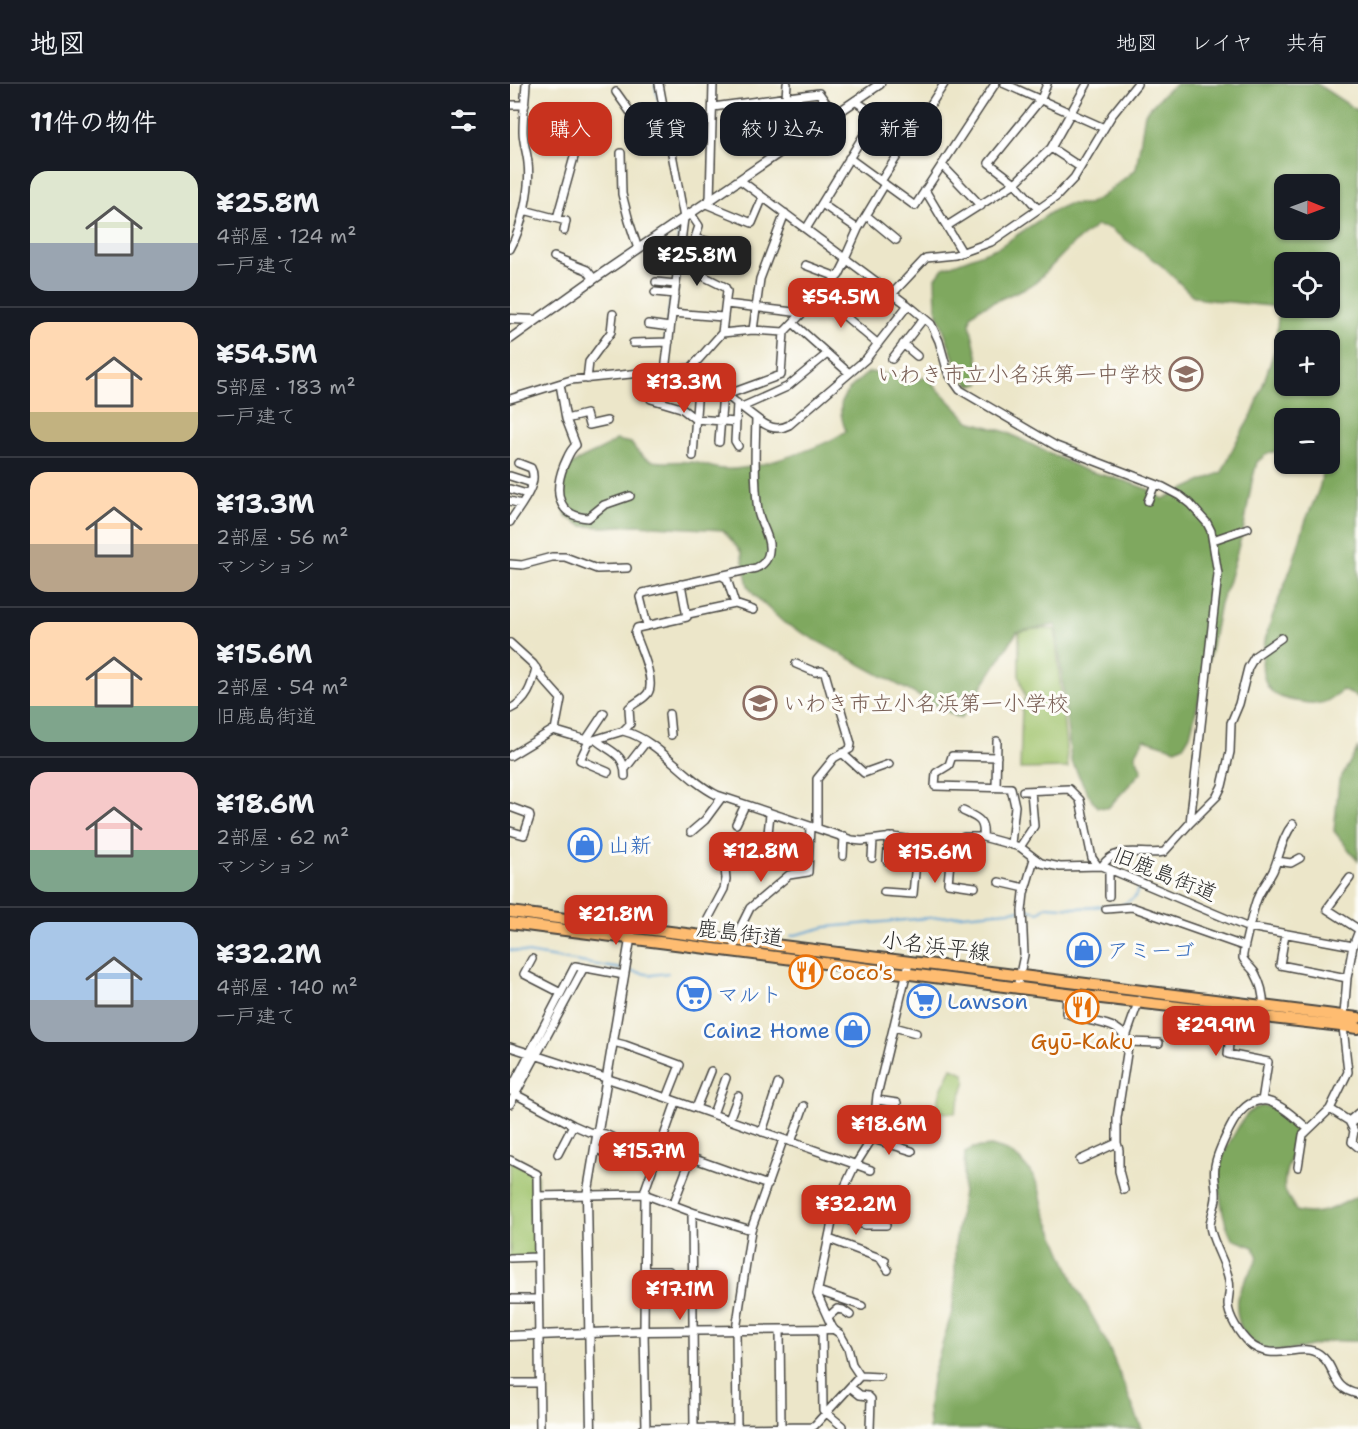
<!DOCTYPE html>
<html lang="ja">
<meta charset="utf-8">
<style>
body{margin:0;font-family:"Shantell Sans","Klee One",sans-serif;background:#20242c;color:#f1f3f6;height:100vh;display:flex;flex-direction:column;font-size:22px;white-space:nowrap}
*{box-sizing:border-box;margin:0}
p{font-size:20px;color:#9ea1a6}
.icon{flex:none;width:33px;height:33px;fill:none;stroke:currentColor;stroke-width:2;stroke-linecap:round;stroke-linejoin:round}
.map{position:relative;flex:1;overflow:hidden}
.sheet{display:flex;flex-direction:column;background:#171b24;width:510px}
.sheet>*{flex:none}
.hud{position:absolute;left:18px;top:18px;width:570px;height:54px;display:flex;gap:12px}
.needle{width:39px;rotate:91deg}
.fabs{position:absolute;left:764px;top:90px;display:grid;gap:12px}
.fabs a{display:grid;place-items:center;width:66px;height:66px;border-radius:12px;background:#171b24;box-shadow:0 2px 4px #0004;font-size:30px}
.price{position:absolute;translate:-50% -51px;padding:0 14px;border-radius:12px;background:#c8321e;color:#fff;font-size:20px;line-height:39px;filter:drop-shadow(0 2px 3px #0008)}
.price::after{content:'';position:absolute;left:50%;top:36px;width:18px;height:14px;margin-left:-9px;background:inherit;clip-path:polygon(0 0,100% 0,50% 100%)}
.price.active{background:#222;color:#fff}
ul{padding:0;list-style:none}
li{display:flex;align-items:center;gap:18px;height:150px;padding:0 30px}
li+li{border-top:2px solid #363941}
li span{display:grid;place-items:center;flex:none;width:168px;height:120px;border-radius:18px;color:#555}
li>.icon{margin-inline-start:auto}
span .icon{width:72px;height:72px;fill:#fffc;stroke-width:1}
li b{font-size:26px}
h2{display:flex;justify-content:space-between;align-items:center;height:72px;padding:0 30px;font-size:26px}
.tag{padding:0 21px;border-radius:18px;background:#171b24;box-shadow:0 2px 4px #0004;font-size:21px;line-height:54px}
.tag.active{background:#c8321e;color:#fff}
header{display:flex;align-items:center;gap:36px;box-sizing:border-box;height:84px;padding:0 30px;background:#171b24;border-bottom:2px solid #363941}
header strong{font-size:28px}
nav{display:flex;gap:33px;margin-inline-start:auto;font-size:21px}
main{display:flex;flex:1;min-height:0}
.map>svg:first-child{display:block}
.green{fill:#9fc26b;stroke:#65764b;stroke-width:1.5}
.forest{fill:#7fa85f;stroke:#556a45;stroke-width:1.5;fill-rule:evenodd}
.lines{fill:none;stroke-linecap:round;stroke-linejoin:round}
.stream{stroke:#60a3d4;stroke-width:2}
.minor-casing{stroke:#484743;stroke-width:10}
.tertiary-casing{stroke:#484743;stroke-width:11}
.primary-casing{stroke:#484743;stroke-width:14}
.minor{stroke:#fff;stroke-width:7}
.tertiary{stroke:#fff;stroke-width:8}
.primary{stroke:#febc71;stroke-width:10}
.labels{text-anchor:middle;dominant-baseline:central;stroke-width:6;stroke-linejoin:round;paint-order:stroke}
.education-label{font-size:22px;fill:#785e54;stroke:#fdfcf7;text-anchor:end}
.shop-label{font-size:22px;fill:#366cbe;stroke:#fdfcf7;text-anchor:start}
.street-label{font-size:22px;fill:#2b2b2b;stroke:#fdfcf7}
.food-label{font-size:22px;fill:#c56008;stroke:#fdfcf7;text-anchor:start}
</style>
<header>
<strong>地図</strong>
<nav><a>地図</a><a>レイヤ</a><a>共有</a></nav>
</header>
<main>
<section class="sheet">
<h2>11件の物件<svg class="icon" aria-label="filters" viewBox="0 0 24 24"><path d="M4 7h16M4 17h16"/><circle cx="9" cy="7" r="2"/><circle cx="15" cy="17" r="2"/></svg></h2>
<ul>
<li><span style="background:linear-gradient(#dfe7d0 60%,#9aa5b1 0)"><svg class="icon" aria-label="home" viewBox="0 0 24 24"><path d="M3 11l9-7 9 7M6 9v11h12V9"/></svg></span><div><b>¥25.8M</b><p>4部屋 · 124 m²</p><p>一戸建て</p></div></li>
<li><span style="background:linear-gradient(#ffd9b3 75%,#c2b280 0)"><svg class="icon" aria-label="home" viewBox="0 0 24 24"><path d="M3 11l9-7 9 7M6 9v11h12V9"/></svg></span><div><b>¥54.5M</b><p>5部屋 · 183 m²</p><p>一戸建て</p></div></li>
<li><span style="background:linear-gradient(#ffd9b3 60%,#b9a48a 0)"><svg class="icon" aria-label="home" viewBox="0 0 24 24"><path d="M3 11l9-7 9 7M6 9v11h12V9"/></svg></span><div><b>¥13.3M</b><p>2部屋 · 56 m²</p><p>マンション</p></div></li>
<li><span style="background:linear-gradient(#ffd9b3 70%,#7fa58c 0)"><svg class="icon" aria-label="home" viewBox="0 0 24 24"><path d="M3 11l9-7 9 7M6 9v11h12V9"/></svg></span><div><b>¥15.6M</b><p>2部屋 · 54 m²</p><p>旧鹿島街道</p></div></li>
<li><span style="background:linear-gradient(#f6c9c9 65%,#7fa58c 0)"><svg class="icon" aria-label="home" viewBox="0 0 24 24"><path d="M3 11l9-7 9 7M6 9v11h12V9"/></svg></span><div><b>¥18.6M</b><p>2部屋 · 62 m²</p><p>マンション</p></div></li>
<li><span style="background:linear-gradient(#a9c7e8 65%,#9aa5b1 0)"><svg class="icon" aria-label="home" viewBox="0 0 24 24"><path d="M3 11l9-7 9 7M6 9v11h12V9"/></svg></span><div><b>¥32.2M</b><p>4部屋 · 140 m²</p><p>一戸建て</p></div></li>
</ul>
</section>
<div class="map">
<svg width="848" height="1345" viewBox="0 0 848 1345">
<rect width="100%" height="100%" fill="#fdfcf7"/>
<filter id="ink" filterUnits="userSpaceOnUse"><feTurbulence type="fractalNoise" baseFrequency=".0167" numOctaves="2"/><feDisplacementMap in="SourceGraphic" scale="12" xChannelSelector="R" yChannelSelector="G"/><feConvolveMatrix kernelMatrix="1 2 1 2 8 2 1 2 1" color-interpolation-filters="sRGB"/></filter>
<filter id="wash" filterUnits="userSpaceOnUse"><feTurbulence type="fractalNoise" baseFrequency=".008" numOctaves="4" result="noise"/><feDisplacementMap in="SourceGraphic" scale="24" xChannelSelector="R" yChannelSelector="G"/><feGaussianBlur stdDeviation="1.35" result="paint"/><feColorMatrix in="noise" values="0 0 0 0 0 0 0 0 0 0 0 0 0 0 0 0 0 1.4 0 .05"/><feComposite in="paint" operator="in"/></filter>
<g filter="url(#wash)">
<rect width="100%" height="100%" fill="#ece6c9"/>
<path class="green" d="M509,545H545L558,684L510,685L512,622L515,613L509,591Z
M442,984L454,989L456,997L445,1029L425,1028L431,1006Z
M0,1076L27,1090V1173L0,1174Z"/>
<path class="forest" d="M667,0H807L848,27V613L832,606C817,620 811,621 791,618C780,616 765,614 758,603C740,573 769,518 779,489C786,472 790,453 796,436C803,417 815,401 811,380H819V334H774V366L758,369L747,378L742,397L734,443L718,500L710,519L701,567L680,651L674,661L666,665L634,655L625,671L632,687L598,724L587,723L577,708L561,676L546,541L507,548L451,635L274,539L244,511L238,502L231,468L213,446L126,441L95,443L73,442L56,433C55,424 52,415 51,405C47,374 88,373 106,356L121,359C139,387 154,375 182,378C193,379 203,385 214,385C242,387 313,364 336,347C323,315 335,308 359,288L387,291L400,298L416,293L459,337L496,348L574,386L615,397L637,405L653,415L712,388L726,358L744,327L765,265L769,223L692,215L682,211L652,182L599,144L586,142L563,160L524,200L468,225L461,231L460,240L472,293L470,300L460,301L449,289L426,224L425,195L433,184L489,163L543,127L558,120H578L591,113L626,85L635,29L656,7ZM774,100H819V146H774ZM774,178H819V224H774ZM774,256H819V302H774Z
M848,664V777L824,747L829,697Z
M752,1022L764,1023L790,1046C787,1065 771,1089 775,1106C777,1113 783,1120 786,1127C809,1134 828,1122 848,1112V1257C838,1258 825,1255 816,1258C788,1265 756,1277 735,1250C728,1241 726,1226 727,1215C730,1200 742,1187 748,1174L744,1163L722,1155C712,1135 706,1100 711,1077C714,1067 721,1056 726,1047C733,1035 738,1025 752,1022Z
M481,1062L497,1067L509,1075L522,1090L529,1104L534,1126L566,1202L597,1259L632,1345H419L418,1322L423,1291L442,1228L445,1204V1161L453,1107L455,1068L463,1064Z"/>
<g class="lines">
<path class="stream" d="M145,0L156,53
M168,156L169,141
M157,240L161,213
M155,258L157,245
M612,821L625,813L629,802
M515,825L529,828L537,822L568,824L606,821
M281,852L316,843L510,826
M0,866L111,885
M117,886L141,891L158,889
M55,909L68,884"/>
</g>
</g>
<g filter="url(#ink)">
<g class="lines">
<g class="minor-casing">
<path id="minor" d="M149,0L174,134L155,287
M495,0L594,44
M106,8L121,29L155,32
M276,13L277,0
M345,17L400,53
M0,21H15
M203,23L309,9L325,31
M159,52L189,50
M541,64L570,83
M111,69L112,110L119,137L128,165
M339,74L405,122L485,0
M432,81L471,122
M230,96L403,225L421,240L429,257L438,289L450,306L546,362L653,403L670,412L680,420L697,439L701,447L708,490L680,739L654,768C632,772 607,760 592,782
M371,97L434,0
M415,106L452,168
M200,116L203,0
M196,120L242,139L253,113
M312,120L348,145
M528,125L505,99L479,79L531,15L537,0
M14,126L56,137L54,147
M181,130L189,142L185,154L200,158L213,166
M357,132L386,156
M47,134L64,73
M437,142L505,99L541,64L577,0
M296,145L366,31
M0,165C12,144 21,103 18,79C17,68 13,58 13,47C13,31 15,16 16,0
M44,173L77,186L84,195
M335,174L348,145L375,100
M295,181L327,193
M168,184L183,187L215,203L217,207L212,249
M146,198L166,200
M145,208L165,210
M383,209L416,174L445,171L481,158L546,113L564,94L602,31L627,0
M310,211L368,260
M216,220L292,229
M162,229L213,233
M283,239L339,289
M138,240L160,243
M243,246L250,195L275,129
M123,259L159,258
M393,260L407,272
M382,275L414,234
M181,284L212,249L243,246L274,248L329,191L337,175
M138,289L141,315L171,324L185,335L226,338
M77,295L79,278L101,248L103,230
M50,300L56,335L66,361C59,367 58,373 54,381C44,406 46,432 78,434L94,421L120,412
M216,311L271,291L274,248
M0,315L61,296L181,284L246,334C245,365 244,396 248,427C250,440 261,453 259,467C258,476 253,481 246,484L133,509L130,513L137,541
M227,319L225,357L228,362
M232,323L277,303L317,270
M246,334C256,342 266,348 279,341L356,275L398,221
M56,335L76,330L79,341L97,337
M209,358L213,309
M183,372L189,290
M0,392L22,399
M0,405L17,410
M0,417L11,420
M638,417L645,400
M0,438C8,424 30,400 21,384L8,379
M703,456L738,444
M0,480L12,481L42,473H55L87,485L117,484
M225,520L243,526
M178,530L225,520L217,495L212,492
M0,559L23,580L34,596L51,615L45,646
M286,580L305,588L311,587L315,589L321,610L328,616L341,660L340,665L324,674L307,695V743
M0,625C17,617 22,602 26,584
M159,630L161,651
M113,647L120,640L119,624C125,618 133,616 138,609C146,597 130,563 125,549L127,544L177,533L171,500
M76,656L94,629
M86,656C100,668 115,669 115,692
M79,657L70,676L98,688
M332,669L354,689L379,680
M0,672L43,646L80,657L113,647C149,656 174,695 207,711L342,756L352,757L383,753L428,760L454,753H473L510,763L531,779L550,783L592,782L734,842L843,862L837,894L833,943L838,988L820,1025L793,1051L788,1083
M487,673L442,672L439,681L426,689L425,702L501,704L505,722L501,760
M115,685L136,658
M486,703L487,657
M513,707L559,705L570,716L582,774L587,781
M0,723L19,730L20,733L14,751L0,747
M453,727C467,734 475,735 473,753
M680,739L707,712L712,702L720,668L721,639L729,620L738,584L745,572L771,554
M226,740L235,721
M181,748L195,736L212,713
M442,757L438,799L465,803
M510,763L524,742L521,707
M256,769L260,730
M333,772L334,752
M362,774L363,756
M377,777L379,753
M767,777L781,779L790,774
M599,785V812
M840,794L817,825L848,845
M489,798L515,804
M374,808L403,810L408,757
M596,825L622,823L733,862
M775,850L770,881L837,894
M200,853L198,835L214,805L216,795L214,773L210,765
M843,862L848,849
M224,867L228,848L240,824L279,791L298,788L300,742
M22,875L14,890L51,909
M507,904L514,871L512,827L514,809L524,775
M557,910L556,929C577,941 615,934 618,963L607,1034V1059L570,1076
M722,930L718,970L758,978L752,1017
M753,934C755,917 753,903 745,889C742,884 735,879 733,874C732,870 744,822 747,815C751,805 758,797 763,787C770,771 772,753 783,740
M384,943L406,949
M616,953L629,916
M103,958L115,961L170,981L157,1014
M618,958L649,959
M0,963L157,1014L361,1086
M0,1007L65,882L114,891
M5,1010L63,1041L79,1048L95,1050L146,1074
M367,1016L387,1019
M0,1020L73,885
M186,1024L201,987
M820,1025L839,1037L848,1036
M848,1029L839,1037L844,1047L842,1058L848,1063
M203,1030L216,994
M219,1036L228,1012
M798,1045C769,1019 744,997 720,1044C714,1056 707,1069 705,1082C703,1093 707,1103 706,1114C705,1123 701,1132 700,1141C700,1155 717,1180 719,1197C721,1205 718,1212 718,1220C718,1232 730,1251 739,1259C763,1280 790,1257 809,1270C828,1283 819,1304 848,1310
M252,1048L268,1000
M363,1055L402,1067
M281,1058L294,1022
M607,1059L609,1066V1087L614,1106
M151,1063L258,1101
M85,1064L112,1078
M48,1070L63,1041
M0,1076L27,1090L30,1345
M334,1105L354,1114L379,1120
M27,1112L134,1110L182,1128L241,1146
M163,1121L181,1074
M182,1128L184,1345
M323,1132L355,1141H376
M319,1155L375,1176
M0,1174L27,1173
M370,1174L378,1186
M134,1187H159
M308,1207L352,1222
M0,1215H28
M318,1233L327,1225L333,1226L340,1231
M312,1245L313,1326L332,1342V1345
M270,1246L271,1345
M350,1292L370,1293
M0,1299H29
M340,1303L350,1311L358,1312L361,1315L360,1345
M133,1345L302,1343L305,1341L350,1292L342,1280L338,1264L330,1250L323,1245L307,1210L325,1124L344,1083L363,1053L367,1011L399,879
M136,1345L134,1247L135,1106L166,1018
M227,1345L226,1246L241,1146L273,1056"/>
</g>
<g class="tertiary-casing">
<path id="tertiary" d="M0,235L26,236
M0,255L84,195L370,0
M0,1252L134,1247L323,1245
M81,1345L77,1112L121,850"/>
</g>
<g class="primary-casing">
<path id="primary" d="M0,828L848,934
M0,839L557,910L848,944"/>
</g>
<use href="#minor" class="minor"/>
<use href="#tertiary" class="tertiary"/>
<use href="#primary" class="primary"/>
</g>
</g>
<defs>
<g id="school-ring" transform="scale(1.725)"><circle r="9.5" fill="#fdfcf7" stroke="#8d6e63" stroke-width="1.5"/><path d="M0-5L7-2L0 1L-7-2ZM-4 1L0 2.5L4 1V4Q0 6-4 4Z" fill="#8d6e63"/></g>
<g id="shop-ring" transform="scale(1.725)"><circle r="9.5" fill="#fdfcf7" stroke="#3f7fe0" stroke-width="1.5"/><path d="M-5-2.5h2.3a2.7 3.5 0 0 1 5.4 0H5L5.5 6h-11ZM-1.5-2.5h3a1.5 2.3 0 0 0-3 0Z" fill="#3f7fe0"/></g>
<g id="restaurant-ring" transform="scale(1.725)"><circle r="9.5" fill="#fdfcf7" stroke="#e8710a" stroke-width="1.5"/><path d="M-5-6h1v4h1v-4h1v4h1v-4h1v5L-1.5 .5V6h-2V.5L-5-1ZM5-6V6H3V1.5H1.5Q1.5-4 5-6Z" fill="#e8710a"/></g>
<g id="supermarket-ring" transform="scale(1.725)"><circle r="9.5" fill="#fdfcf7" stroke="#3f7fe0" stroke-width="1.5"/><path d="M-6-5.5h2.5l.6 2H6L4.5 2H-2.5L-4.4-4H-6ZM-1.5 3.2a1.3 1.3 0 1 0 .1 0ZM3 3.2a1.3 1.3 0 1 0 .1 0Z" fill="#3f7fe0"/></g>
</defs>
<g fill-rule="evenodd">
<use href="#school-ring" x="676" y="290"/>
<use href="#school-ring" x="250" y="619"/>
<use href="#shop-ring" x="75" y="761"/>
<use href="#shop-ring" x="574" y="866"/>
<use href="#restaurant-ring" x="296" y="888"/>
<use href="#supermarket-ring" x="184" y="910"/>
<use href="#supermarket-ring" x="414" y="917"/>
<use href="#restaurant-ring" x="572" y="923"/>
<use href="#shop-ring" x="343" y="946"/>
</g>
<g class="labels">
<g class="education-label">
<text x="653" y="290">いわき市立小名浜第一中学校</text>
<text x="273" y="619" text-anchor="start">いわき市立小名浜第一小学校</text>
</g>
<g class="shop-label">
<text x="98" y="761">山新</text>
<text x="597" y="866">アミーゴ</text>
<text x="207" y="910">マルト</text>
<text x="437" y="917">Lawson</text>
<text x="320" y="946" text-anchor="end">Cainz Home</text>
</g>
<g class="street-label">
<text transform="translate(655 790) rotate(22)">旧鹿島街道</text>
<text transform="translate(230 849) rotate(7)">鹿島街道</text>
<text transform="translate(426 862) rotate(7)">小名浜平線</text>
</g>
<g class="food-label">
<text x="319" y="888">Coco's</text>
<text x="572" y="957" text-anchor="middle">Gyū-Kaku</text>
</g>
</g>
</svg>
<div class="fabs">
<a><svg class="needle" viewBox="-14 -14 28 28"><path d="M0-13l5 13h-10z" fill="#e53935"/><path d="M0 13l5-13h-10z" fill="#9ea1a6"/></svg></a>
<a><svg class="icon" aria-label="locate" viewBox="0 0 24 24"><circle cx="12" cy="12" r="6"/><path d="M12 2v4M12 18v4M2 12h4M18 12h4"/></svg></a>
<a>+</a>
<a>−</a>
</div>
<b class="price active" style="left:187px;top:203px">¥25.8M</b>
<b class="price" style="left:331px;top:245px">¥54.5M</b>
<b class="price" style="left:174px;top:330px">¥13.3M</b>
<b class="price" style="left:251px;top:799px">¥12.8M</b>
<b class="price" style="left:425px;top:800px">¥15.6M</b>
<b class="price" style="left:106px;top:862px">¥21.8M</b>
<b class="price" style="left:706px;top:973px">¥29.9M</b>
<b class="price" style="left:379px;top:1072px">¥18.6M</b>
<b class="price" style="left:139px;top:1099px">¥15.7M</b>
<b class="price" style="left:346px;top:1152px">¥32.2M</b>
<b class="price" style="left:170px;top:1237px">¥17.1M</b>
<div class="hud">
<a class="tag active">購入</a>
<a class="tag">賃貸</a>
<a class="tag">絞り込み</a>
<a class="tag">新着</a>
</div>
</div>
</main>
